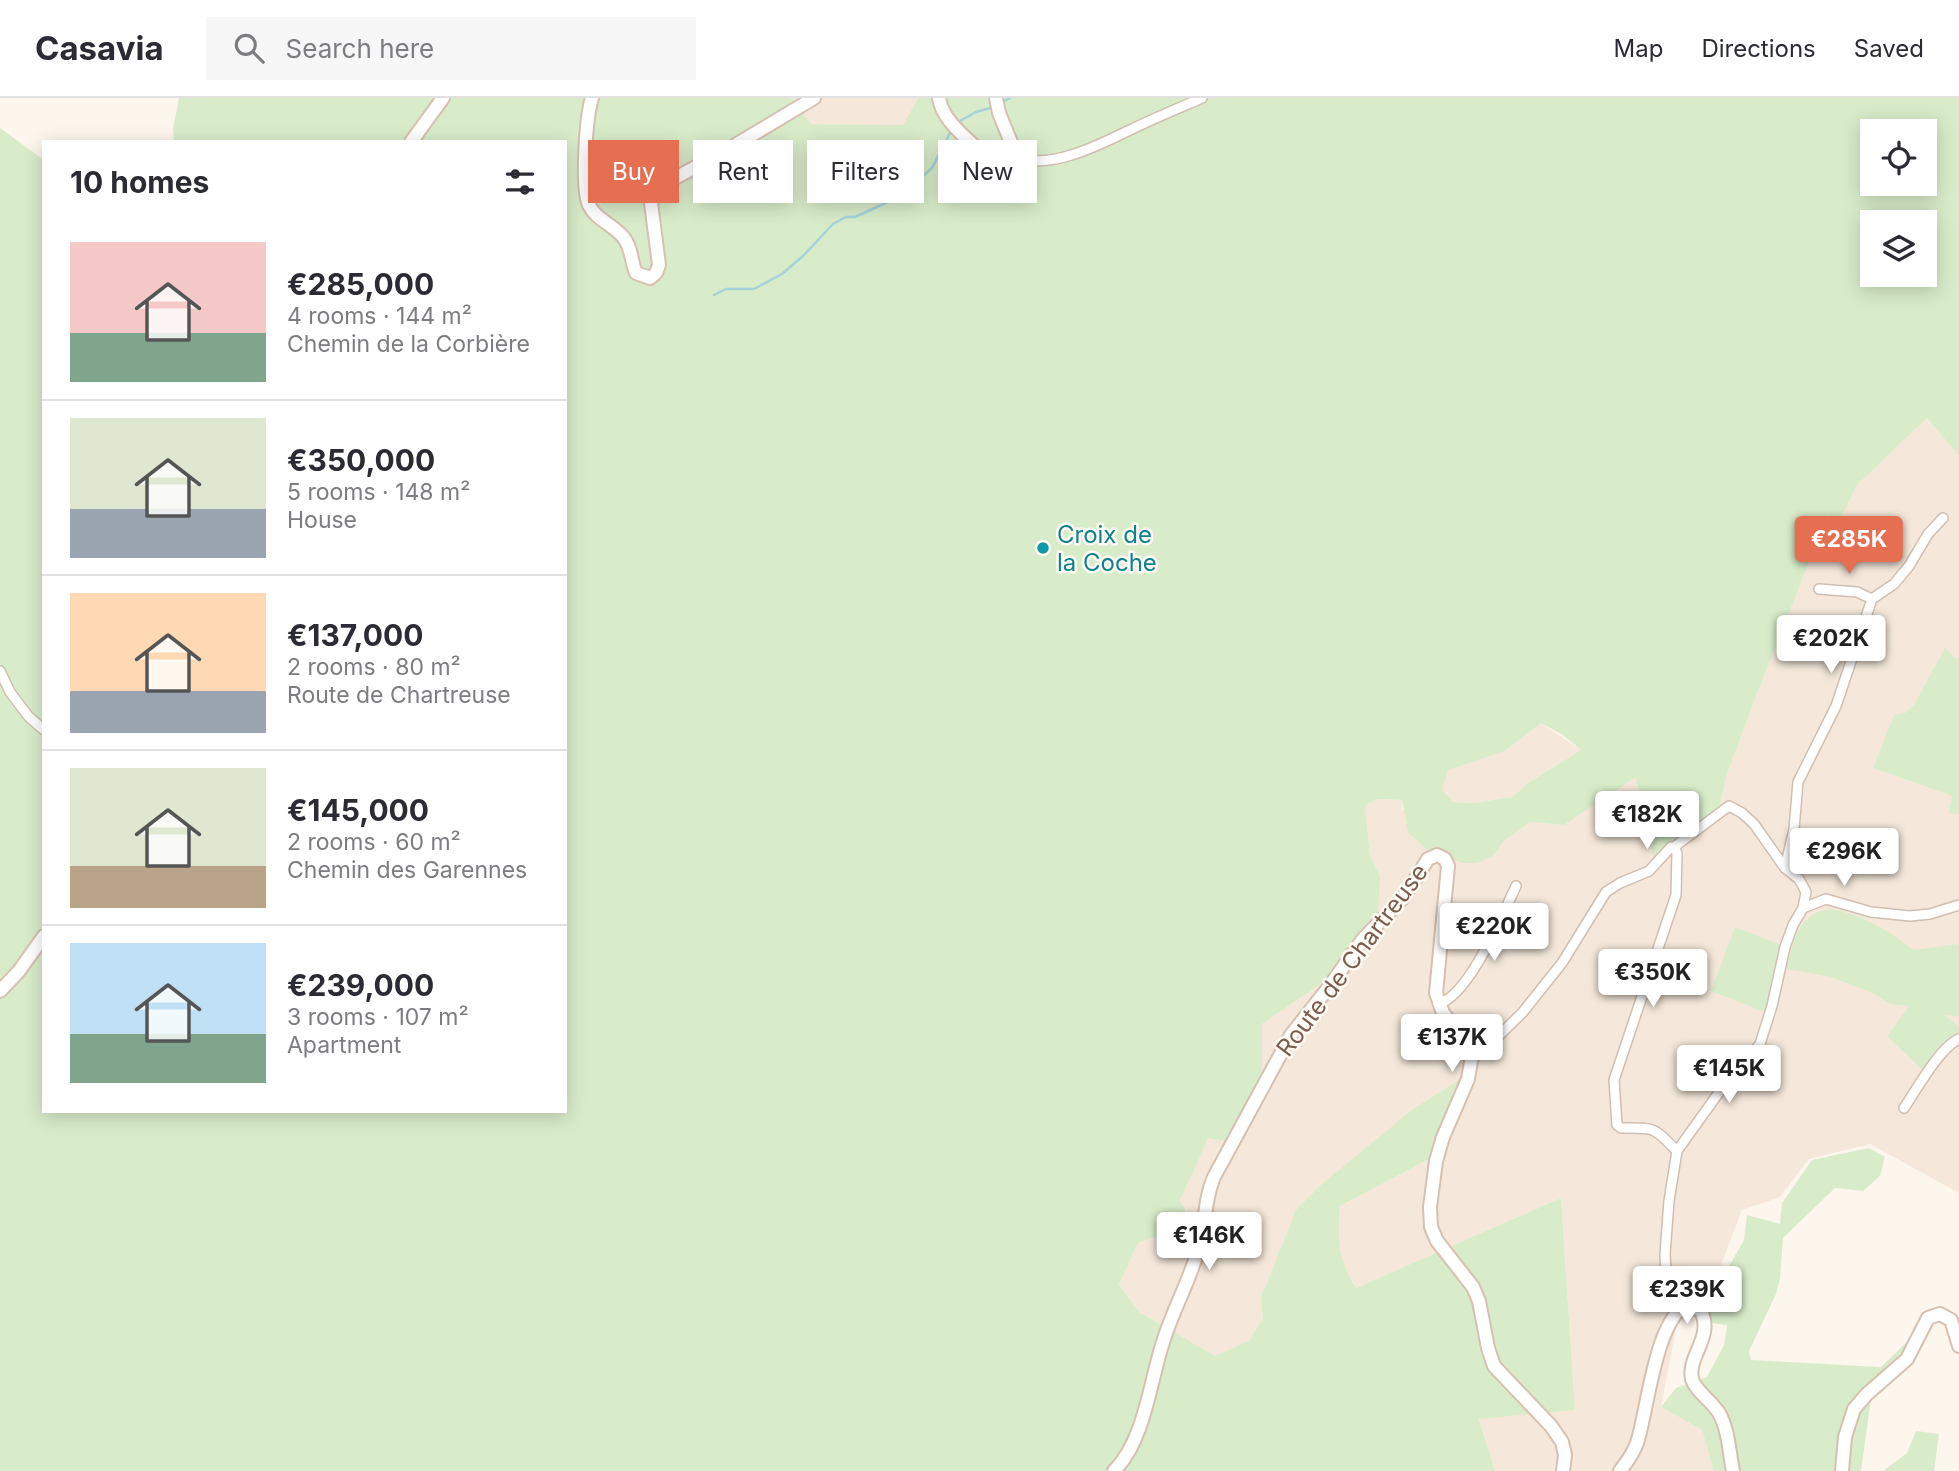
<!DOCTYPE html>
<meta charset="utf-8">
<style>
body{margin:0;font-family:Inter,sans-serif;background:#f7f7f7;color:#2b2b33;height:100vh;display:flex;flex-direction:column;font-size:26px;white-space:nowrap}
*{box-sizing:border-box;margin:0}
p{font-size:23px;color:#7c7c81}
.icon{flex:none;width:38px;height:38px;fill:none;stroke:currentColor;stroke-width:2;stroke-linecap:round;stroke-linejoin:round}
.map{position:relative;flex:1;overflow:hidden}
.side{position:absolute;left:42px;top:42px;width:525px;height:973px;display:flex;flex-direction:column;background:#fff;border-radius:0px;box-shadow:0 4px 18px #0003}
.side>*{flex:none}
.top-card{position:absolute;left:588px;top:42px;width:665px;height:63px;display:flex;gap:14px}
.tools{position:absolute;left:1860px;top:21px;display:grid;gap:14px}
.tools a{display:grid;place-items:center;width:77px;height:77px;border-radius:0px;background:#fff;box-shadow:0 4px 18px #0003;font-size:35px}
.price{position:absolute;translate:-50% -60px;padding:0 16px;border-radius:7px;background:#fff;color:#222;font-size:23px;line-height:46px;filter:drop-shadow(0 2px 4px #0008)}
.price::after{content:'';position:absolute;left:50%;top:42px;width:21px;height:16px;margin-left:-10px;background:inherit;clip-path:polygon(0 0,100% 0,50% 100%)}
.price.active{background:#e76f51;color:#fff}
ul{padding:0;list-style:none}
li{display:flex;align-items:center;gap:21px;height:175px;padding:0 28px}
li+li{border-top:2px solid #e1e1e2}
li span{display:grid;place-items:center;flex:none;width:196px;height:140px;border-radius:0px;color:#555}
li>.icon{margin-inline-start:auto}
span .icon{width:84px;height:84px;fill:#fffc;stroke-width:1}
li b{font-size:30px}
h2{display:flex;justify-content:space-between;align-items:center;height:84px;padding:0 28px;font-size:30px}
.chip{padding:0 24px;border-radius:0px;background:#fff;box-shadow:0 4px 18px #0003;font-size:24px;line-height:63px}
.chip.active{background:#e76f51;color:#fff}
header{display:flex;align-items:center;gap:42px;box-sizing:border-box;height:98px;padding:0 35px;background:#fff;border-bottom:2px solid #e1e1e2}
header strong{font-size:33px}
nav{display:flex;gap:38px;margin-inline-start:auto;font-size:24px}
.search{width:490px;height:63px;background:#f7f7f7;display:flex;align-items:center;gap:18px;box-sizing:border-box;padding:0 24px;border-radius:0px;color:#7c7c81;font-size:26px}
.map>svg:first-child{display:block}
.residential{fill:#f5e8da}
.green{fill:#d8ecc9;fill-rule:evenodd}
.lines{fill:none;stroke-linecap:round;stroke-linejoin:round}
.stream{stroke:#a5d3da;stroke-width:2.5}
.street-casing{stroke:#d1beb0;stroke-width:12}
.secondary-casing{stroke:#d6c0b0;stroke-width:16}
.street{stroke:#fff;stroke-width:9}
.secondary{stroke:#fff;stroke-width:12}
.culture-dot{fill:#0f9aa8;stroke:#fffaf3;stroke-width:2.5}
.labels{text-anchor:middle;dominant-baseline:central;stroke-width:5;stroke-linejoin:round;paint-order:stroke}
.culture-label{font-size:24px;fill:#0d838f;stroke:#fffaf3;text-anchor:start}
.street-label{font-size:24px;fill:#7a5c4d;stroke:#fffaf3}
</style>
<header>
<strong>Casavia</strong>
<div class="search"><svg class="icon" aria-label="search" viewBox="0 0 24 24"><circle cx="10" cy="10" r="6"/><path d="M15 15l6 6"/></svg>Search here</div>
<nav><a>Map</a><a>Directions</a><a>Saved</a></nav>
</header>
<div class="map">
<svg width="1959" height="1373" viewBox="0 0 1959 1373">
<rect width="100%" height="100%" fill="#fdf6ec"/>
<path class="residential" d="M792,0H918L903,27L811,26Z
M1927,320L1959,358V560H1955L1945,551L1913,608L1905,615L1873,670L1952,698L1950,714L1959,716V1095L1870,1046L1809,1061L1780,1099L1742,1112L1717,1177L1684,1188L1661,1309L1702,1332L1714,1373H1495L1479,1320L1575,1312L1561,1100L1356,1190L1342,1165L1337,1140L1340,1108L1431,1060L1296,1112L1261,1199L1263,1220L1250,1243L1215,1259L1139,1214L1119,1186L1138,1145L1160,1137L1184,1143L1187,1113L1180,1103L1208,1039L1262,975V926L1328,881L1380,778L1370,758L1365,708L1376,701L1402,702V712L1494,757L1504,743L1530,724L1564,727L1637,678L1654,761L1719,711L1727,676L1758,593L1828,415L1839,423L1857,387Z
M1541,625L1581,652L1528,685L1512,699L1474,705L1454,704L1442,692L1447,672L1505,653Z"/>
<path class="green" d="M179,0H792L811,26L903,27L918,0H1959V358L1927,320L1857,387L1839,424L1828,416L1758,593L1727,676L1719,711L1654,762L1636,679L1564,727L1530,724L1504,743L1494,757L1477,765H1463L1426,751L1408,734L1402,702L1376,701L1365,708L1370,758L1380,778L1378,815L1328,881L1262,926V975L1225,1043L1208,1040L1180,1103C1190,1117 1191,1127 1184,1143L1160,1137L1138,1145L1119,1186L1139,1214L1215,1258L1249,1243L1263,1220L1261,1199L1296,1112L1322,1086L1413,1011L1464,979L1431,1060L1340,1108C1337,1142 1338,1161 1356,1190L1561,1100L1575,1312L1479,1321L1495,1373H0V30L44,62V1013H565V44H174L173,31ZM1872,33H1925V86H1872ZM1872,124H1925V177H1872ZM1541,625L1563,637L1581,652L1528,685L1512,699L1474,705L1454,704L1442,692L1448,672L1505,653Z
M1945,550L1955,560H1959V716L1949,715L1952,698L1873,670L1894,617L1905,615L1913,608Z
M1832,811C1862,817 1889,832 1913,852L1959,846V918L1945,917L1959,929V938L1947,943L1925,974L1887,938L1909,908L1891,906L1872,895L1831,879L1786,871C1795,842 1797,814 1832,811Z
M1735,829L1783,848L1767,915L1711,893Z
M1869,1050L1885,1059L1880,1078L1863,1093L1835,1090L1783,1140L1780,1180L1776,1196L1749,1253L1751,1262L1881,1269L1914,1237L1904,1256L1880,1279L1871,1300L1861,1373H1714L1702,1332L1661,1309L1676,1290L1707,1279L1724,1247L1727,1227L1710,1225L1699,1205L1684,1201L1690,1194L1716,1191L1744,1142L1747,1117L1780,1126L1782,1105L1812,1062Z
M1916,1333L1939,1336L1934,1373H1883L1907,1355Z"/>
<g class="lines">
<path class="stream" d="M1001,5L1010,0
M958,24L976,14L990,10
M714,197L726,191H754L782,176L803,158L833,126L846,119H855L888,104L906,93L932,70L951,33"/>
<g class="street-casing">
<path id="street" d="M1015,54L1018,59C1050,73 1103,45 1132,31C1155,20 1179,10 1202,0
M1819,491L1857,494L1872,501
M0,573L10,594L28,618L44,632
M1674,749L1677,755L1676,797L1614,982L1617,1027L1621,1030C1656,1030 1652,1028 1677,1053
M1785,770L1794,731L1798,684L1836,608L1872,501L1894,486L1909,468L1928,436L1943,420
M1803,810L1826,801L1871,814L1910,818L1930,816L1959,807
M1438,906C1469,898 1503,816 1516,788
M1472,958L1482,954L1523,914L1562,865L1606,794L1620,785L1649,773L1671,749H1674L1729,708L1742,715L1754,726L1785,770L1799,781L1806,794L1803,810L1793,827L1785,849L1772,908L1760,946L1737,976L1725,986L1677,1053L1669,1103L1665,1156L1667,1194L1679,1212
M1904,1010C1917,991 1940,949 1959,941"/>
</g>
<g class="secondary-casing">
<path id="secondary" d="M592,0C586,19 581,89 589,107C596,122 614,127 624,140C632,150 631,164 636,175L650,180L656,175L659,167L651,105L660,88L722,55L814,0
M939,0C940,5 942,11 945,16C953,30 993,69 1009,66L1015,54L999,15L996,0
M411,44L443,0
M0,893L19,873L44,838
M1114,1373C1146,1341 1150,1280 1165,1238C1176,1205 1193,1176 1201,1142C1206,1120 1205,1099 1214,1079L1291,937L1329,889L1363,841L1403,800L1428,761L1437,757L1445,761L1448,768L1436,895L1443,915L1466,942L1472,958L1468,981L1443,1039L1436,1063L1430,1109L1431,1129L1437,1143L1473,1189L1479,1203L1488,1250L1494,1268L1551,1328L1562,1344L1565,1357L1563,1373
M1620,1373C1627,1364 1633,1356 1637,1345C1647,1316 1656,1215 1689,1207L1701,1213C1714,1239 1687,1258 1692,1281C1696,1294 1712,1303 1719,1315C1729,1333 1729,1354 1733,1373
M1842,1373L1845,1339L1854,1311L1867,1296L1907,1261L1928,1220L1940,1216L1951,1222L1959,1248"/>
</g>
<use href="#street" class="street"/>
<use href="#secondary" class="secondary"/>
</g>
<circle class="culture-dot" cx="1043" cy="450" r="7"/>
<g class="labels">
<g class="culture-label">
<text x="1057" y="436">Croix de<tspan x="1057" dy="28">la Coche</tspan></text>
</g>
<g class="street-label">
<text transform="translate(1352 862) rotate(-53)">Route de Chartreuse</text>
</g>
</g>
</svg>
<div class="tools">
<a><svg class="icon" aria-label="locate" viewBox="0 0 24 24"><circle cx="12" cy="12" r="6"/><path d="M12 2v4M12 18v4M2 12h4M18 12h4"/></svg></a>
<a><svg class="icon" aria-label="layers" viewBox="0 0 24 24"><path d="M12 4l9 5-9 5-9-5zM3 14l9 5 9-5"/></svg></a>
</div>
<b class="price active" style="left:1849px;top:478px">€285K</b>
<b class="price" style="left:1831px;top:577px">€202K</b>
<b class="price" style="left:1647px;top:753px">€182K</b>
<b class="price" style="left:1844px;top:790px">€296K</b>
<b class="price" style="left:1494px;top:865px">€220K</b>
<b class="price" style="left:1653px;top:911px">€350K</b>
<b class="price" style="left:1452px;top:976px">€137K</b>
<b class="price" style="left:1729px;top:1007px">€145K</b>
<b class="price" style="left:1209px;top:1174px">€146K</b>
<b class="price" style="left:1687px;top:1228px">€239K</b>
<div class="top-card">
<a class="chip active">Buy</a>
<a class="chip">Rent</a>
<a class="chip">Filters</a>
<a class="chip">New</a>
</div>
<section class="side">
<h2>10 homes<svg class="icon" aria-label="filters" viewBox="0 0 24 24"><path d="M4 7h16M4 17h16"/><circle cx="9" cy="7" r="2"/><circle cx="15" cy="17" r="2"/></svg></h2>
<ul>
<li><span style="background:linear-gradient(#f6c9c9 65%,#7fa58c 0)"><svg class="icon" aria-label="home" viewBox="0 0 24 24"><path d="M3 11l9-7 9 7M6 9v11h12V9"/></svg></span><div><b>€285,000</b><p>4 rooms · 144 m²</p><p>Chemin de la Corbière</p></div></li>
<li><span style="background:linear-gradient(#dfe7d0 65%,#9aa5b1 0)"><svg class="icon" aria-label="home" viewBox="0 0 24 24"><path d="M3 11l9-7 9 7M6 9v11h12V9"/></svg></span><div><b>€350,000</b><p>5 rooms · 148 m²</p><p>House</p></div></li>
<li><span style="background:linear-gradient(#ffd9b3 70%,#9aa5b1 0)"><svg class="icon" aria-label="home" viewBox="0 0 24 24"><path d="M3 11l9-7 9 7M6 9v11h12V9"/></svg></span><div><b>€137,000</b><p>2 rooms · 80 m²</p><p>Route de Chartreuse</p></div></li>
<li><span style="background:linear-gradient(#dfe7d0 70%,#b9a48a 0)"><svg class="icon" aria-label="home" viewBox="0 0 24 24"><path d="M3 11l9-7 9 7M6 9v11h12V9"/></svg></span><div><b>€145,000</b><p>2 rooms · 60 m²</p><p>Chemin des Garennes</p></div></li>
<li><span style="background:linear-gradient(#bfe0f5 65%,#7fa58c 0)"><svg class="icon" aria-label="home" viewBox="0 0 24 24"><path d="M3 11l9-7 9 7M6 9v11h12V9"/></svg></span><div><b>€239,000</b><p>3 rooms · 107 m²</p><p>Apartment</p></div></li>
</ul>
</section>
</div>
